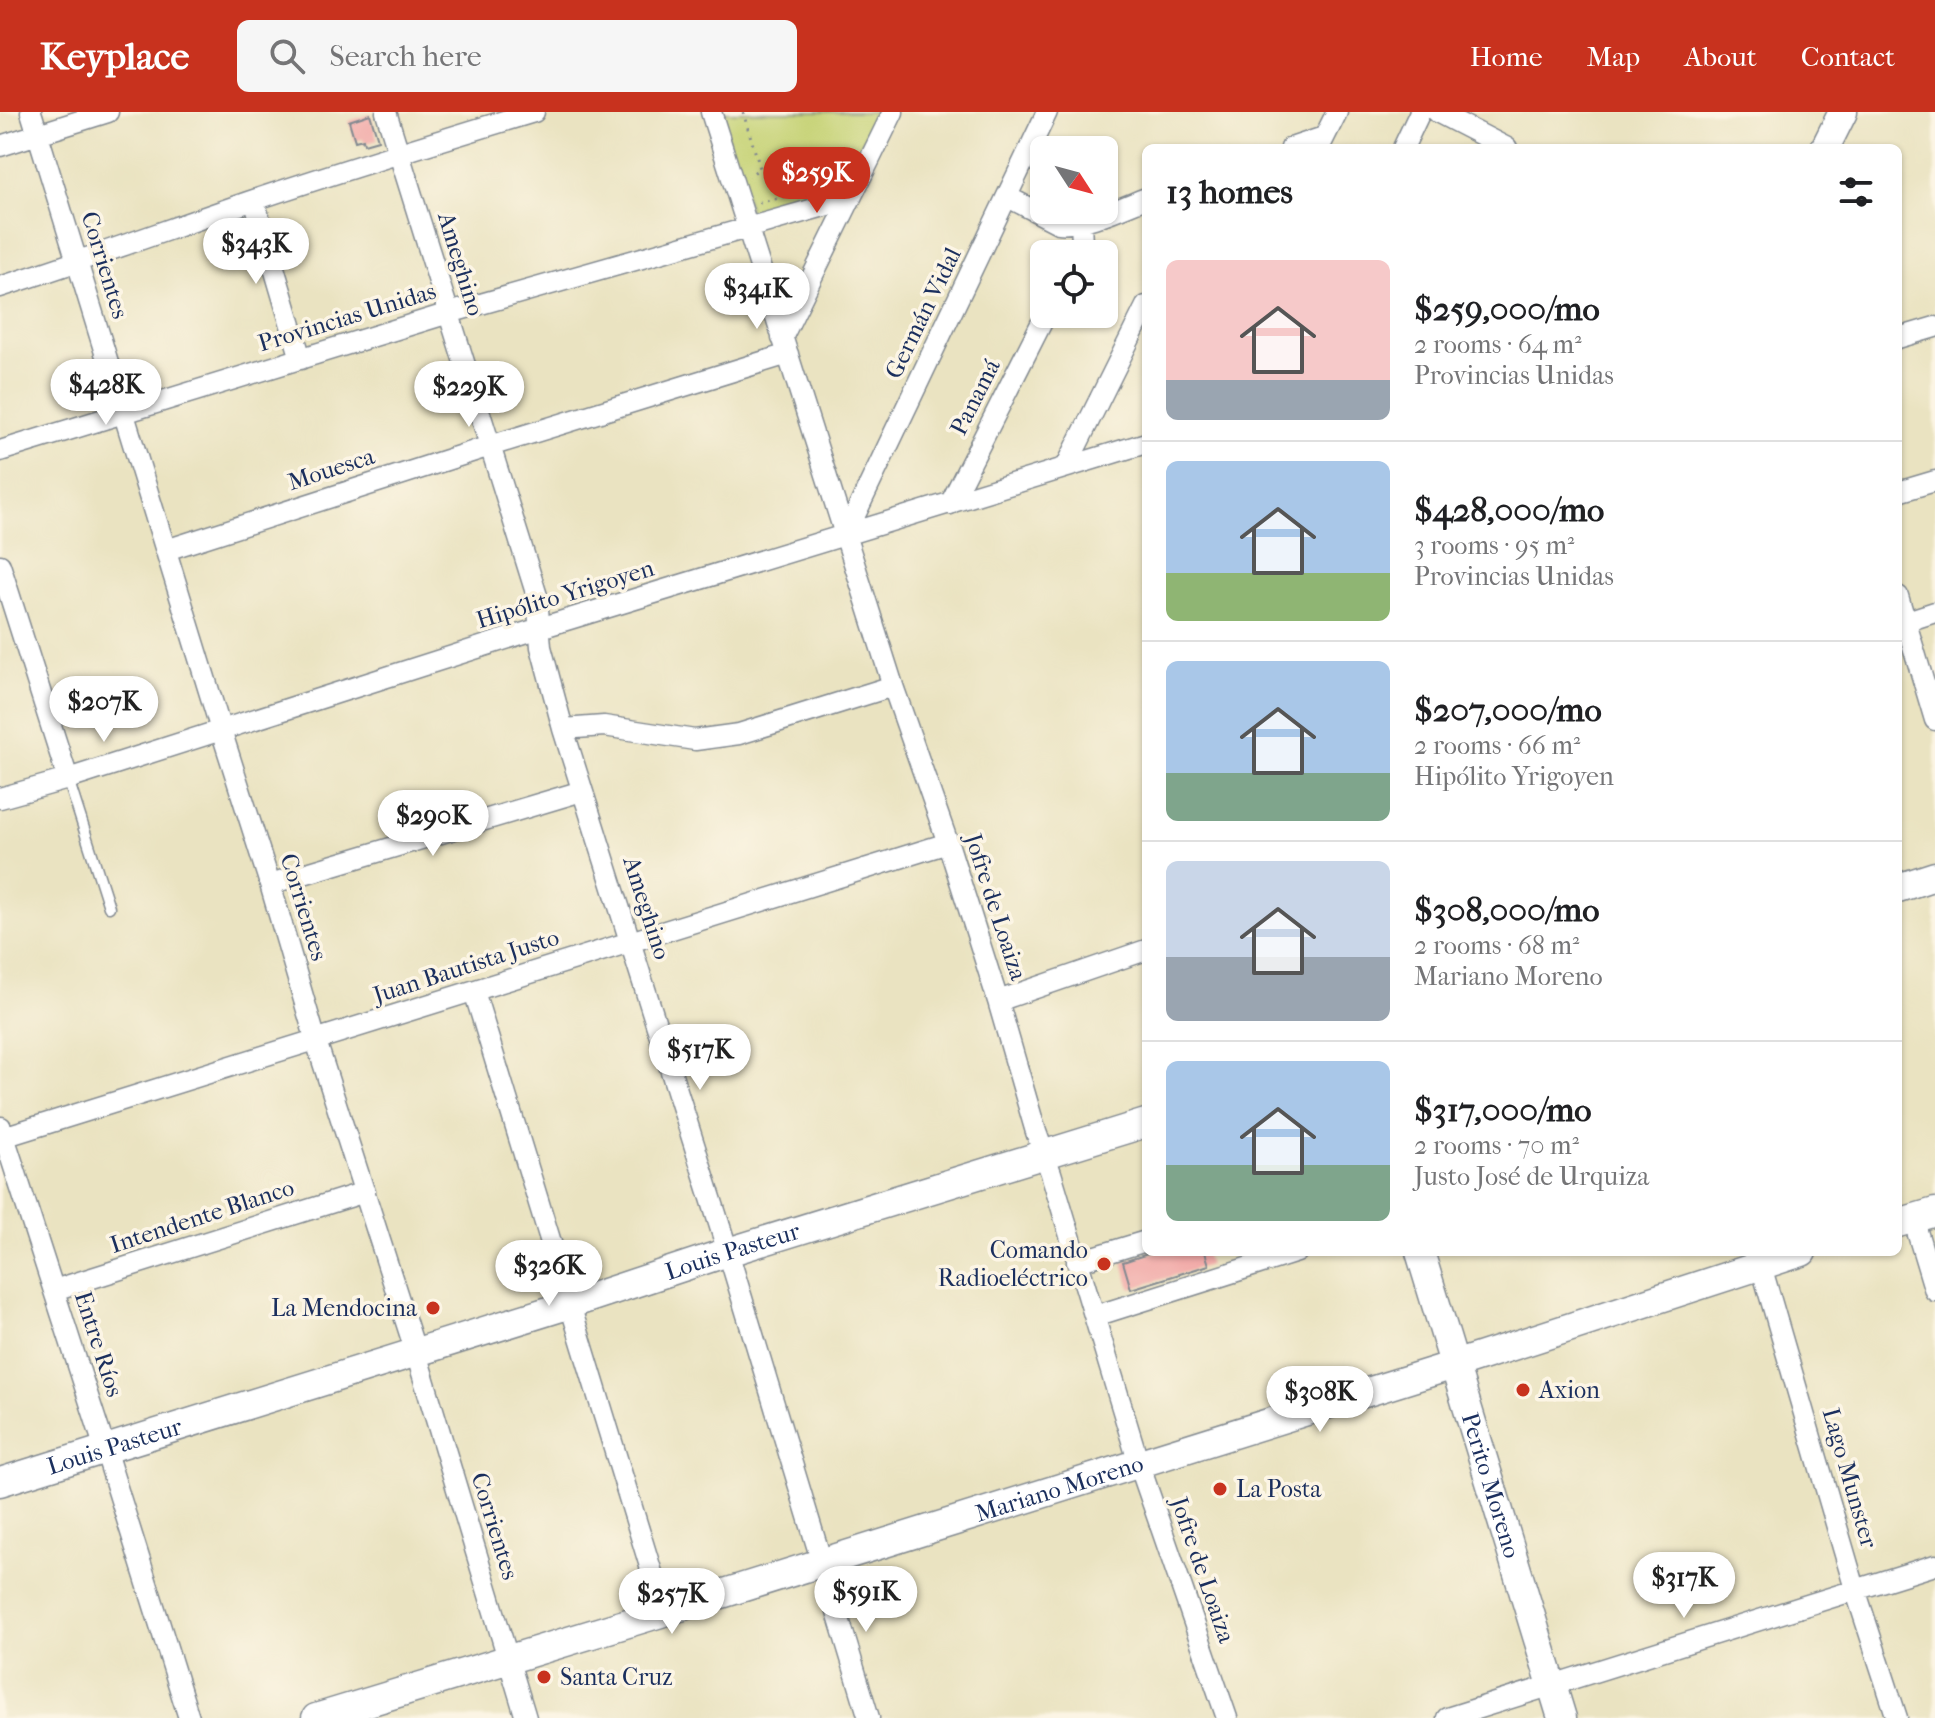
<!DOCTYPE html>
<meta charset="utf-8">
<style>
body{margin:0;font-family:"IM FELL French Canon",serif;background:#f6f6f6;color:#202124;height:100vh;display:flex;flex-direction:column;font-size:30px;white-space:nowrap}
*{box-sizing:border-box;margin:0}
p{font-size:26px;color:#757577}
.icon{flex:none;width:44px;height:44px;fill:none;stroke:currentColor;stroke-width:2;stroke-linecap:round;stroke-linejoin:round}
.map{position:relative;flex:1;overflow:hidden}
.drawer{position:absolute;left:1142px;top:32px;width:760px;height:1112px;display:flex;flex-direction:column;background:#fff;border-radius:12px;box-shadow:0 2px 6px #0004}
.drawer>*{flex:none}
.needle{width:52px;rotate:126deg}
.fabs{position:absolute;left:1030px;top:24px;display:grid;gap:16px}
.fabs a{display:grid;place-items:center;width:88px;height:88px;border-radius:12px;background:#fff;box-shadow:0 2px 6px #0004;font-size:40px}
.price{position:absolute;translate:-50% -68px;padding:0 18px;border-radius:28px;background:#fff;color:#222;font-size:26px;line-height:52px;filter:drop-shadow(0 2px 4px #0008)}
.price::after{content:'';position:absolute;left:50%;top:48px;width:24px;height:18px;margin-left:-12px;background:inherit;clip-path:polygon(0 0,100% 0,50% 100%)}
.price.on{background:#c8321e;color:#fff}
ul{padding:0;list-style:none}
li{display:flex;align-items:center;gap:24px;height:200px;padding:0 24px}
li+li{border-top:2px solid #e0e0e0}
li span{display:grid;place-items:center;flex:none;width:224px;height:160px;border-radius:12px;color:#555}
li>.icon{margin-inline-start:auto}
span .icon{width:96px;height:96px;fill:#fffc;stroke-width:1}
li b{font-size:34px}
h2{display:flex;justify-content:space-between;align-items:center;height:96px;padding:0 24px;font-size:34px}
header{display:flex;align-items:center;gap:48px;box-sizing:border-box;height:112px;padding:0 40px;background:#c8321e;color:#fff}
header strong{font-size:38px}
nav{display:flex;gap:44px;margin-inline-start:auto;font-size:28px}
.search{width:560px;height:72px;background:#f6f6f6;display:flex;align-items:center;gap:20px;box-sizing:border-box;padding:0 28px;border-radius:12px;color:#757577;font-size:30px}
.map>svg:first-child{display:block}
.green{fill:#c5d273;stroke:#708068;stroke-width:2}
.building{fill:#f1a5a4}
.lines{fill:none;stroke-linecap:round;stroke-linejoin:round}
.lane-casing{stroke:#828990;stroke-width:13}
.street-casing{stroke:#828990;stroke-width:23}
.secondary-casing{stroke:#828990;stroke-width:31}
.path{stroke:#828990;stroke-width:3;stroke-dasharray:2 6;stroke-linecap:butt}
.lane{stroke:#fff;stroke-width:10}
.street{stroke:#fff;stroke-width:20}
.secondary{stroke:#fff;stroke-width:28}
.poi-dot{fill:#c8321e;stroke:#fcf5e5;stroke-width:3}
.labels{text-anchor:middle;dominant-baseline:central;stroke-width:7;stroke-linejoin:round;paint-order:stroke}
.street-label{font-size:24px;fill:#1b2f5e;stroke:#fcf5e5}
.poi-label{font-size:24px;fill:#1b2f5e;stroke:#fcf5e5;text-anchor:start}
</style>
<header>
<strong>Keyplace</strong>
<div class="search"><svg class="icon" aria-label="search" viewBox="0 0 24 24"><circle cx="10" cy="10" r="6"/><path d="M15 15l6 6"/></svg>Search here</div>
<nav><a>Home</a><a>Map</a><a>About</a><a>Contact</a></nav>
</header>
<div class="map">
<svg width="1935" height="1606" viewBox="0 0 1935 1606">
<rect width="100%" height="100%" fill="#fcf5e5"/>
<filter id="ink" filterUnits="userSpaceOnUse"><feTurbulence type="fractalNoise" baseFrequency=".0125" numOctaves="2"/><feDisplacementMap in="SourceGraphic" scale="16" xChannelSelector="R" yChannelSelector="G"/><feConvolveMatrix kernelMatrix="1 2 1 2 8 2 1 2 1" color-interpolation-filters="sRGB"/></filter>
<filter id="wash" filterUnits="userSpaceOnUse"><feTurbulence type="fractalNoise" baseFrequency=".006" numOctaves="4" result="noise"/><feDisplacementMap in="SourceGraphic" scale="32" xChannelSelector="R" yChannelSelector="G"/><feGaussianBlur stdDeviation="1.8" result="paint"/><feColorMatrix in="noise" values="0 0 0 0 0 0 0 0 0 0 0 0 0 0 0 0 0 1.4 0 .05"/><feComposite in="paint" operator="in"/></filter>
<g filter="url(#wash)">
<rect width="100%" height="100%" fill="#eae3c1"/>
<path class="green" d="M719,0H878L835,85L752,106Z"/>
<g id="blocks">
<path class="building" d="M370,2L378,28L364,32L363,27L355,29L349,9Z
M1154,1140H1205L1209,1153L1131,1177L1123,1150Z"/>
</g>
</g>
<g filter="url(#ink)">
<use href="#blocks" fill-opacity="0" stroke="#828990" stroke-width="2"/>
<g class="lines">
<g class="lane-casing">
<path id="lane" d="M68,667L109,795"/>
</g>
<g class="street-casing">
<path id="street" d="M31,0L221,618L270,772L316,929L416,1241L526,1606
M386,0L537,484L541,535L563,617L728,1140L869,1606
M711,0L893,574L948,731L998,889L1036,1020L1051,1061L1139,1352L1227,1606
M1437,0L1507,36
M0,34L108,0
M1291,36L1324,25
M1319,36L1337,0
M1403,36L1420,0
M1008,85L1058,111C1081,115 1123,95 1146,86
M254,88L301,247
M1077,142L1082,132L1081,110
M0,175C85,148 169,117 254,88C347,57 441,28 534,0
M782,226L893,0
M1898,226L1935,215
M0,339L449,201L849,87
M1066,355L1146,194
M1898,380L1935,369
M950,392L1046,202
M845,424L1047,0
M166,438L490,334L788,242
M0,453L68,667
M1898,484L1935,608
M1898,512L1935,500
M563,617L604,614L695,628L739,622L893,574
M0,686L68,667L540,516L1146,331
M270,772L582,679
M474,879L664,1500
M998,889L1146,838
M1,1015L105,1337L189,1606
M0,1026L948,731
M1913,1106L1935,1179
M1757,1140L1855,1477L1897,1606
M1077,1150L1146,1129
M54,1178L365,1080
M1095,1204L1297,1140
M1447,1606L1935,1453"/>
</g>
<g class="secondary-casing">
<g id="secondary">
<path d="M1825,36L1843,0"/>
<path d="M1898,776L1935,764"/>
<path d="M1898,1111L1935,1100"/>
<path id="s1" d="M1420,1140L1562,1606"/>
<path id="s2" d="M0,1370L571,1192L728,1140L1146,1011"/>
<path id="s3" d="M316,1606L664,1500L1454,1253L1802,1140"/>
</g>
</g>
<path class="path" d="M743,0L760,56L749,64
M759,90C775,88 823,76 835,66C840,62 843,55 846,50"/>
<use href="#lane" class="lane"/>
<use href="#street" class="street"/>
<use href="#secondary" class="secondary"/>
</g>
</g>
<g class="poi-dot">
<circle cx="1104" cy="1152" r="8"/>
<circle cx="433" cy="1196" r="8"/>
<circle cx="1523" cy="1278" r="8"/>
<circle cx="1220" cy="1377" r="8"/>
<circle cx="544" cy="1565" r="8"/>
</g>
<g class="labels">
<g class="street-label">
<text transform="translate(461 152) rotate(73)">Ameghino</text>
<text transform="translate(105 153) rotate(73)">Corrientes</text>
<text transform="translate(923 201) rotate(-64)">Germán Vidal</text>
<text transform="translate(347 205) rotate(-17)">Provincias Unidas</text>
<text transform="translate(975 285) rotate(-63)">Panamá</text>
<text transform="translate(331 357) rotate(-18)">Mouesca</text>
<text transform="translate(565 482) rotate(-17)">Hipólito Yrigoyen</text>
<text transform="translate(304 795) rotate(73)">Corrientes</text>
<text transform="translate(996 795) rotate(72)">Jofre de Loaiza</text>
<text transform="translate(647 796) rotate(72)">Ameghino</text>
<text transform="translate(466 854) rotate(-18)">Juan Bautista Justo</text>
<text transform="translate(202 1104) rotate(-18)">Intendente Blanco</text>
<text stroke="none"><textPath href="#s2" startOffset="768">Louis Pasteur</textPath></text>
<text transform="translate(99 1232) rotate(72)">Entre Ríos</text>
<text stroke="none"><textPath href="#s2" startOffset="120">Louis Pasteur</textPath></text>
<text transform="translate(1850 1366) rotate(74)">Lago Munster</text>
<text stroke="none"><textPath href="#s1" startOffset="244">Perito Moreno</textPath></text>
<text stroke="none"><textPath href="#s3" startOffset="778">Mariano Moreno</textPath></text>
<text transform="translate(495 1414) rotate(73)">Corrientes</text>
<text transform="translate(1203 1458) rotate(71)">Jofre de Loaiza</text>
</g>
<g class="poi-label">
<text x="1088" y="1138" text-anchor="end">Comando<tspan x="1088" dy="28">Radioeléctrico</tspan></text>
<text x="417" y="1196" text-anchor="end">La Mendocina</text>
<text x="1539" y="1278">Axion</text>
<text x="1236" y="1377">La Posta</text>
<text x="560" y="1565">Santa Cruz</text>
</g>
</g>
</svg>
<div class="fabs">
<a><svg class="needle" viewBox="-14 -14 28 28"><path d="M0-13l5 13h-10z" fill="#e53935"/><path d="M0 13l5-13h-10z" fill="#757577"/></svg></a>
<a><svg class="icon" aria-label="locate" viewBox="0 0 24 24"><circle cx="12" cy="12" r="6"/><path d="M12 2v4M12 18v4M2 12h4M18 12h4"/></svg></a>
</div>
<b class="price on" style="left:817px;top:103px">$259K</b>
<b class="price" style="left:256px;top:174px">$343K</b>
<b class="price" style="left:757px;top:219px">$341K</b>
<b class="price" style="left:106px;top:315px">$428K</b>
<b class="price" style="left:469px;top:317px">$229K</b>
<b class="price" style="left:104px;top:632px">$207K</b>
<b class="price" style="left:433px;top:746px">$290K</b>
<b class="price" style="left:700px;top:980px">$517K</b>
<b class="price" style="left:549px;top:1196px">$326K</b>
<b class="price" style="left:1320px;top:1322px">$308K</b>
<b class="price" style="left:1684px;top:1508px">$317K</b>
<b class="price" style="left:866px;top:1522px">$591K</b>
<b class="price" style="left:672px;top:1524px">$257K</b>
<section class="drawer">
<h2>13 homes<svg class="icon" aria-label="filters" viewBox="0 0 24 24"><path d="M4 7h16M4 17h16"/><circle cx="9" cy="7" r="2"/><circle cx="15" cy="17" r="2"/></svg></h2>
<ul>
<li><span style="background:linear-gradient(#f6c9c9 75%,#9aa5b1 0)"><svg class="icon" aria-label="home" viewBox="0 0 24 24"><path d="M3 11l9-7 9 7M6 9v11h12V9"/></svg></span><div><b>$259,000/mo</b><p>2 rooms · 64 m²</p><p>Provincias Unidas</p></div></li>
<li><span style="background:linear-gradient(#a9c7e8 70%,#8fb573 0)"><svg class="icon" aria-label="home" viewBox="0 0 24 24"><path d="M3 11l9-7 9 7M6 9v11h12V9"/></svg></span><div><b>$428,000/mo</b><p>3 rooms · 95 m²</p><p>Provincias Unidas</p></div></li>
<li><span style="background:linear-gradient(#a9c7e8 70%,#7fa58c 0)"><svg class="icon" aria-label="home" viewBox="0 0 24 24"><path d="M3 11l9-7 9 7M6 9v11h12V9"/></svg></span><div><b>$207,000/mo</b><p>2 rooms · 66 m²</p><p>Hipólito Yrigoyen</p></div></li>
<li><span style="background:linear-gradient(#c9d6e8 60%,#9aa5b1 0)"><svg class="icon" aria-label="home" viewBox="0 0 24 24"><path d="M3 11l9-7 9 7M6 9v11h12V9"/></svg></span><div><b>$308,000/mo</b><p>2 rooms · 68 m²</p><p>Mariano Moreno</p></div></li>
<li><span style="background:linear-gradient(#a9c7e8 65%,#7fa58c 0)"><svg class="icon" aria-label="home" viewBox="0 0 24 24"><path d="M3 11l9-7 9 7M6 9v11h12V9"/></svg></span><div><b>$317,000/mo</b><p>2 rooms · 70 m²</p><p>Justo José de Urquiza</p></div></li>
</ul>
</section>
</div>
